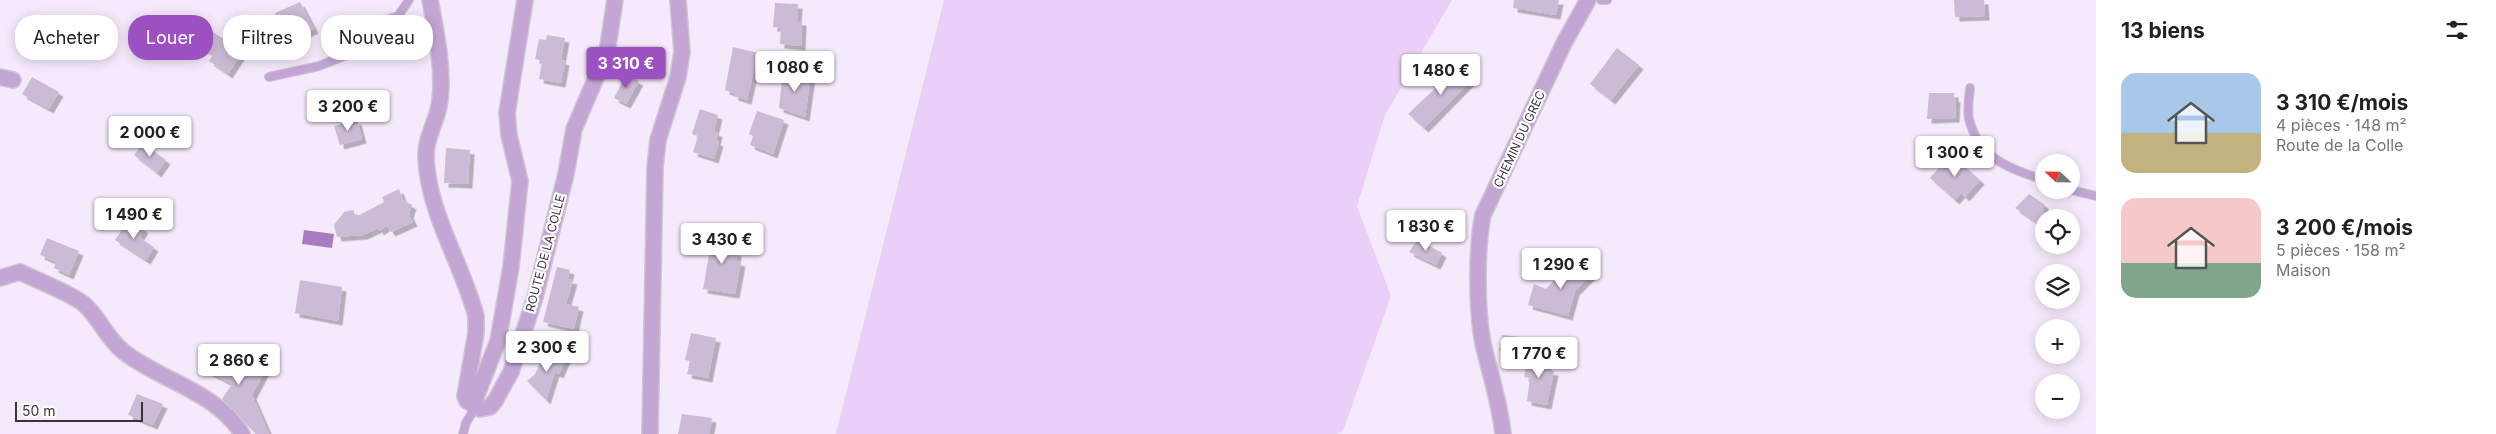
<!DOCTYPE html>
<html lang="fr">
<meta charset="utf-8">
<style>
body{margin:0;font-family:Inter,sans-serif;background:#f6f6f6;color:#202124;height:100vh;display:flex;flex-direction:column;font-size:19px;white-space:nowrap}
*{box-sizing:border-box;margin:0}
p{font-size:16px;color:#757577}
.icon{flex:none;width:28px;height:28px;fill:none;stroke:currentColor;stroke-width:2;stroke-linecap:round;stroke-linejoin:round}
.map{position:relative;flex:1;overflow:hidden}
.side{display:flex;flex-direction:column;background:#fff;width:400px}
.side>*{flex:none}
.top-card{position:absolute;left:15px;top:15px;width:475px;height:45px;display:flex;gap:10px}
.needle{width:32px;rotate:292deg}
.fabs{position:absolute;left:2035px;top:154px;display:grid;gap:10px}
.fabs a{display:grid;place-items:center;width:45px;height:45px;border-radius:50%;background:#fff;box-shadow:0 2px 12px #0003;font-size:25px}
.scale{position:absolute;left:15px;bottom:12px;width:128px;box-sizing:border-box;padding-left:5px;border:2px solid #3a333e;border-top:0;font-size:14px;line-height:18px;white-space:nowrap;color:#3a333e;-webkit-text-stroke:4px #fff;paint-order:stroke}
.price{position:absolute;translate:-50% -42px;padding:0 11px;border-radius:5px;background:#fff;color:#222;font-size:16px;line-height:32px;filter:drop-shadow(0 1px 2px #0008)}
.price::after{content:'';position:absolute;left:50%;top:30px;width:15px;height:11px;margin-left:-8px;background:inherit;clip-path:polygon(0 0,100% 0,50% 100%)}
.price.current{background:#9c50c2;color:#fff}
ul{padding:0;list-style:none}
li{display:flex;align-items:center;gap:15px;height:125px;padding:0 25px}
li span{display:grid;place-items:center;flex:none;width:140px;height:100px;border-radius:15px;color:#555}
li>.icon{margin-inline-start:auto}
span .icon{width:60px;height:60px;fill:#fffc;stroke-width:1}
li b{font-size:21px}
h2{display:flex;justify-content:space-between;align-items:center;height:60px;padding:0 25px;font-size:21px}
.chip{padding:0 18px;border-radius:20px;background:#fff;box-shadow:0 2px 12px #0003;font-size:18px;line-height:45px}
.chip.current{background:#9c50c2;color:#fff}
main{display:flex;flex:1;min-height:0}
.map>svg:first-child{display:block}
.green{fill:#ead0f9}
.water{fill:#a77dbe}
.building{fill:#ccbbd6;filter:url(#shadow)}
.lines{fill:none;stroke-linecap:round;stroke-linejoin:round}
.lane-casing{stroke:#d0c5d5;stroke-width:10}
.street-casing{stroke:#d0c5d5;stroke-width:18}
.lane{stroke:#c4a6d5;stroke-width:8}
.street{stroke:#c4a6d5;stroke-width:15}
.labels{text-anchor:middle;dominant-baseline:central;stroke-width:4.5;stroke-linejoin:round;paint-order:stroke}
.street-label{font-size:12px;fill:#3a333e;stroke:#fff}
</style>
<main>
<div class="map">
<svg width="2096" height="434" viewBox="0 0 2096 434">
<defs>
<filter id="shadow"><feDropShadow dx="4.5" dy="4.5" stdDeviation="0" flood-color="#0004"/></filter>
</defs>
<rect width="100%" height="100%" fill="#f5eafb"/>
<path class="green" d="M944,0H1452L1385,115L1357,206L1391,296L1343,431L1337,434H836Z"/>
<path class="water" d="M304,230L334,234L332,248L302,244Z"/>
<path class="building" d="M1514,0H1559L1556,15L1513,8Z
M1954,0H1984L1985,16L1955,17Z
M300,2L314,29L296,38L292,30L285,34L275,13Z
M775,3L798,4L797,21H802L801,46L780,44L781,28L773,27Z
M203,26L243,51L228,74L209,61L213,55L193,42Z
M547,35L565,38L561,60L565,61L561,83L539,79L542,61L535,59L539,39L546,40Z
M733,47L758,53L747,100L734,96V93L725,90Z
M1617,48L1639,65L1611,100L1590,84Z
M1461,64L1474,77L1424,128L1408,114Z
M783,71L811,75L805,117L779,108Z
M626,75L639,81L626,104L614,98Z
M32,77L59,92L49,109L22,94Z
M1929,93H1954V98H1956L1955,118L1927,119Z
M700,109L718,115L714,131L718,133L716,141L719,142L714,159L693,152L698,136L692,134Z
M757,111L784,120L773,154L750,145L753,136L749,134Z
M357,120L362,139L340,145L334,126Z
M143,143L166,160L157,173L134,155Z
M446,148L470,150L468,184L444,183Z
M1951,154L1980,180L1965,197L1961,193L1955,200L1930,178Z
M399,189L403,200L412,205L409,214L413,222L391,232L387,226L379,231L378,228L363,235L337,237L334,225L344,212L353,210L356,217L384,202L382,197Z
M2029,194L2044,204V228L2015,208Z
M129,219L144,229L139,237L154,247L146,260L115,240Z
M713,232L733,235L730,251L737,252L736,261L741,262L735,294L703,289Z
M47,238L79,251L69,275L54,268L56,262L40,255Z
M1418,239L1442,253L1436,265L1409,252Z
M1576,257L1592,274L1575,291L1568,316L1528,305L1534,284L1546,289Z
M557,267L570,270L568,279L573,280L566,304L579,307L574,329L543,322Z
M300,280L342,287L338,321L295,313Z
M691,333L716,338L708,378L687,374L690,361L685,360Z
M1502,335L1521,337L1518,354L1499,351Z
M217,345L265,370L252,395L269,434H256L222,399L232,384L203,369Z
M1529,353L1549,356L1546,370L1554,371L1547,405L1527,401L1530,378L1524,377Z
M544,354L567,356L559,374L555,372L546,400L527,381L535,374Z
M137,394L163,404L153,425L128,415Z
M682,414L712,418L709,434H678Z"/>
<g class="lines">
<g class="lane-casing">
<path id="lane" d="M1601,0H1607
M269,77L319,66L359,50L378,23L398,16L409,0
M1970,88C1969,98 1967,110 1969,119C1979,159 2009,168 2044,180
M2071,190L2096,196
M463,434L466,423L476,406"/>
</g>
<g class="street-casing">
<path id="street" d="M430,0C436,31 445,75 439,106C436,123 425,139 426,157C428,213 462,263 476,316V333L465,396L467,401L476,406
M525,0L507,113L509,135L520,181L511,267L498,341L476,397V406L480,409L490,407L495,401L511,372L535,297L566,174L574,129L607,52L615,0
M0,77L13,80
M0,278L20,272C36,280 73,294 85,305C100,319 108,340 124,352C161,381 217,392 242,434
M650,434L655,167L658,140L678,77L682,52L678,0
M1503,434C1500,405 1492,380 1485,352C1476,318 1476,249 1483,215L1564,43L1588,0"/>
</g>
<use href="#lane" class="lane"/>
<use href="#street" class="street"/>
</g>
<g class="labels">
<g class="street-label">
<text transform="translate(1519 139) rotate(-65)">CHEMIN DU GREC</text>
<text transform="translate(545 253) rotate(-75)">ROUTE DE LA COLLE</text>
</g>
</g>
</svg>
<div class="fabs">
<a><svg class="needle" viewBox="-14 -14 28 28"><path d="M0-13l5 13h-10z" fill="#e53935"/><path d="M0 13l5-13h-10z" fill="#757577"/></svg></a>
<a><svg class="icon" aria-label="locate" viewBox="0 0 24 24"><circle cx="12" cy="12" r="6"/><path d="M12 2v4M12 18v4M2 12h4M18 12h4"/></svg></a>
<a><svg class="icon" aria-label="layers" viewBox="0 0 24 24"><path d="M12 4l9 5-9 5-9-5zM3 14l9 5 9-5"/></svg></a>
<a>+</a>
<a>−</a>
</div>
<div class="scale">50 m</div>
<b class="price current" style="left:626px;top:89px">3 310 €</b>
<b class="price" style="left:795px;top:93px">1 080 €</b>
<b class="price" style="left:1441px;top:96px">1 480 €</b>
<b class="price" style="left:348px;top:132px">3 200 €</b>
<b class="price" style="left:150px;top:158px">2 000 €</b>
<b class="price" style="left:1955px;top:178px">1 300 €</b>
<b class="price" style="left:134px;top:240px">1 490 €</b>
<b class="price" style="left:1426px;top:252px">1 830 €</b>
<b class="price" style="left:722px;top:265px">3 430 €</b>
<b class="price" style="left:1561px;top:290px">1 290 €</b>
<b class="price" style="left:547px;top:373px">2 300 €</b>
<b class="price" style="left:1539px;top:379px">1 770 €</b>
<b class="price" style="left:239px;top:386px">2 860 €</b>
<div class="top-card">
<a class="chip">Acheter</a>
<a class="chip current">Louer</a>
<a class="chip">Filtres</a>
<a class="chip">Nouveau</a>
</div>
</div>
<section class="side">
<h2>13 biens<svg class="icon" aria-label="filters" viewBox="0 0 24 24"><path d="M4 7h16M4 17h16"/><circle cx="9" cy="7" r="2"/><circle cx="15" cy="17" r="2"/></svg></h2>
<ul>
<li><span style="background:linear-gradient(#a9c7e8 60%,#c2b280 0)"><svg class="icon" aria-label="home" viewBox="0 0 24 24"><path d="M3 11l9-7 9 7M6 9v11h12V9"/></svg></span><div><b>3 310 €/mois</b><p>4 pièces · 148 m²</p><p>Route de la Colle</p></div></li>
<li><span style="background:linear-gradient(#f6c9c9 65%,#7fa58c 0)"><svg class="icon" aria-label="home" viewBox="0 0 24 24"><path d="M3 11l9-7 9 7M6 9v11h12V9"/></svg></span><div><b>3 200 €/mois</b><p>5 pièces · 158 m²</p><p>Maison</p></div></li>
</ul>
</section>
</main>
